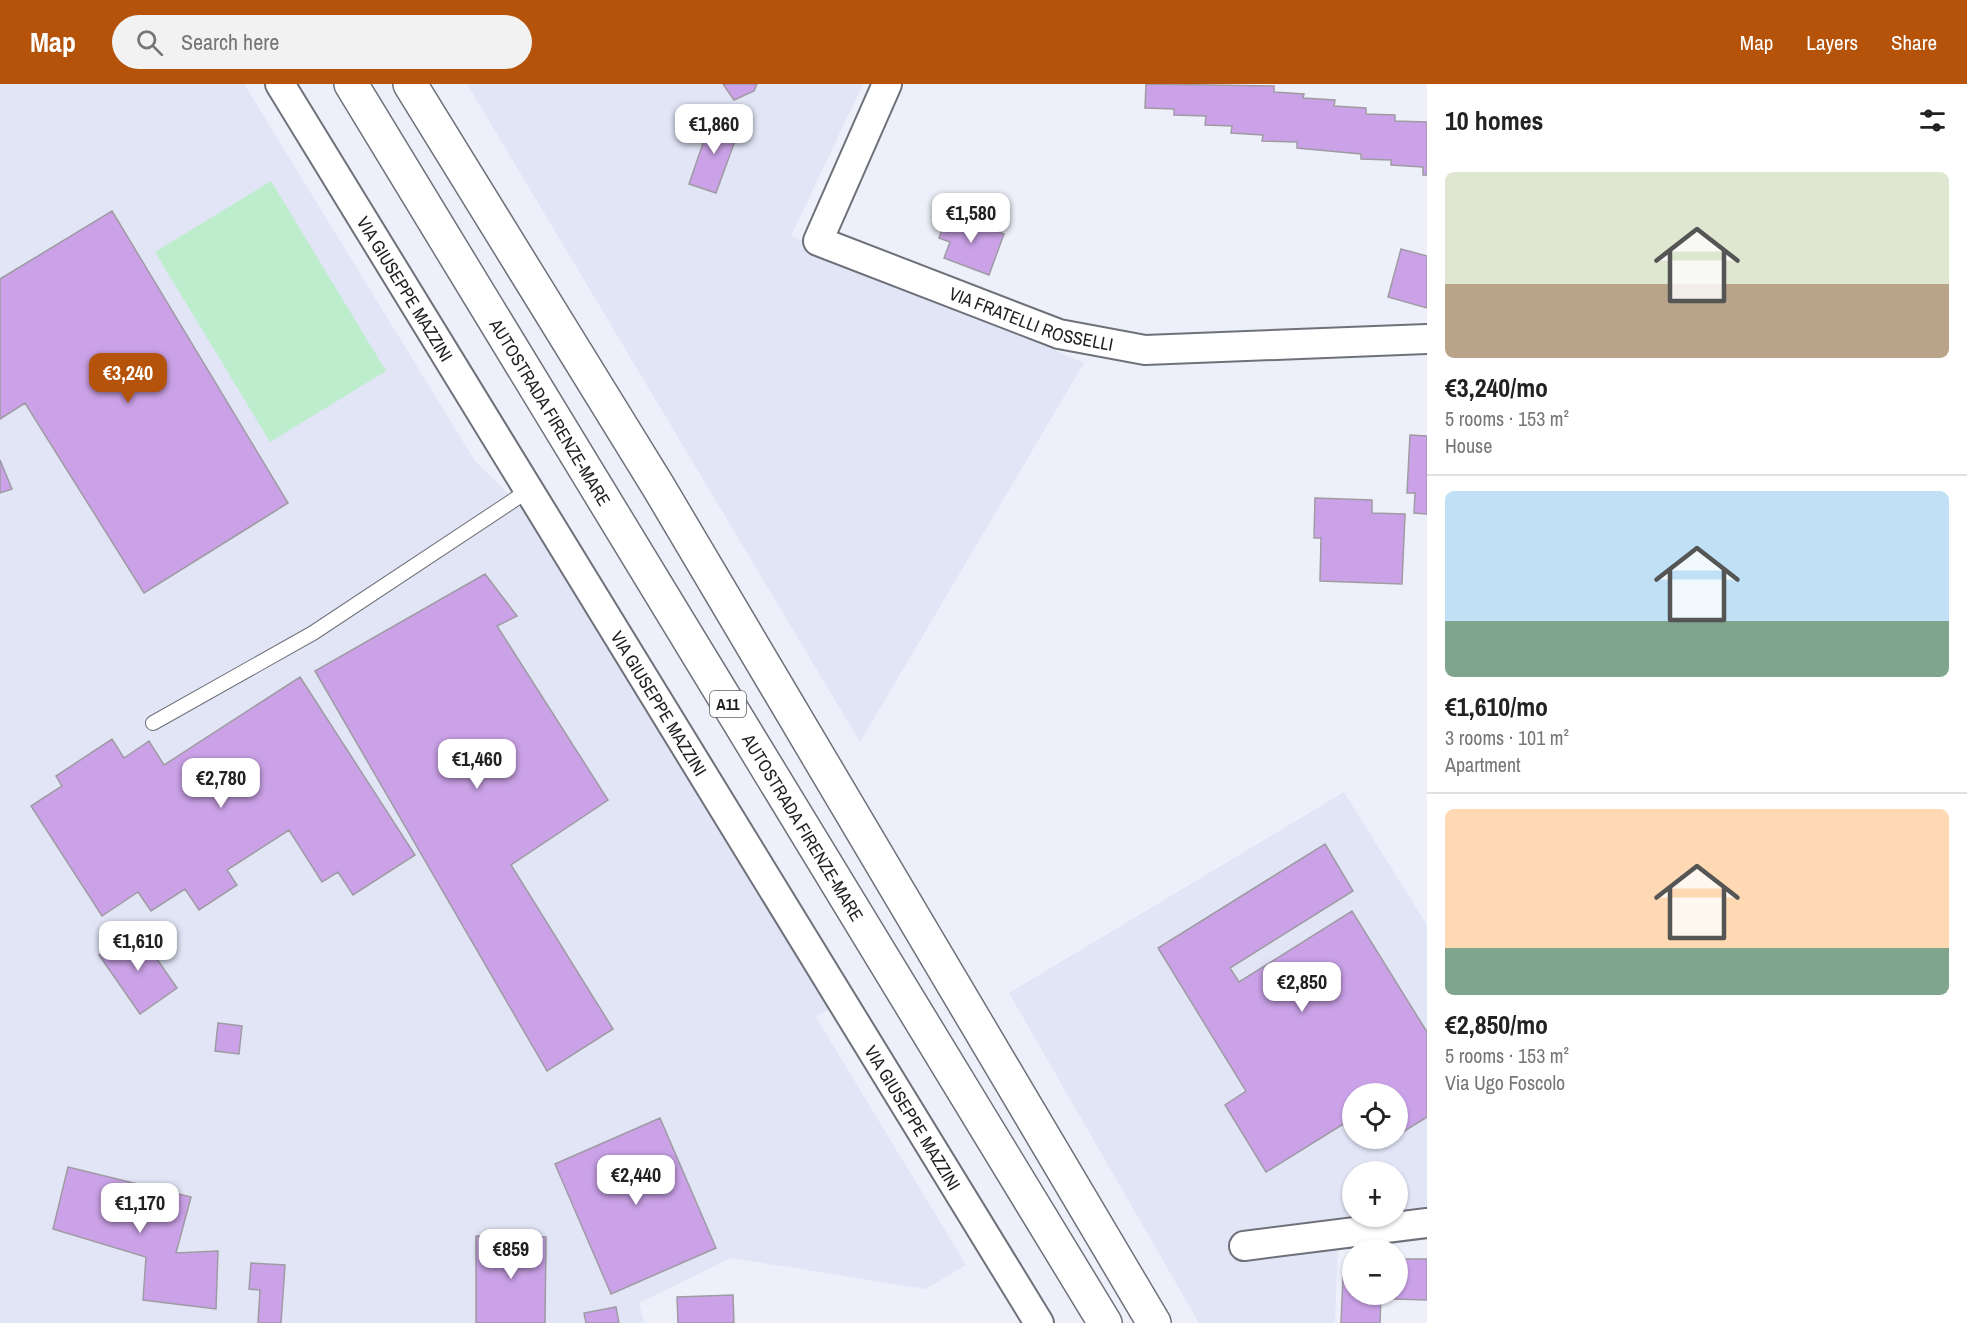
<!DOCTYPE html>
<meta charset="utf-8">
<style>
body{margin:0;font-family:"Archivo Narrow",sans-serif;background:#f2f2f2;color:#222;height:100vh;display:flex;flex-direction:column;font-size:22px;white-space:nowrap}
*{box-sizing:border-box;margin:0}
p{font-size:20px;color:#767676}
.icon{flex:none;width:33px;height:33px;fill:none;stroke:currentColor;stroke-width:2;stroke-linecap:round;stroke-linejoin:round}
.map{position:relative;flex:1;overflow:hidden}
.drawer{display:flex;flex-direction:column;background:#fff;width:540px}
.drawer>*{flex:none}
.tools{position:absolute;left:1342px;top:999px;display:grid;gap:12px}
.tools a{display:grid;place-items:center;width:66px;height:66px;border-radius:50%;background:#fff;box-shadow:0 2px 4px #0004;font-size:30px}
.price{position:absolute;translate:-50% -51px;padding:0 14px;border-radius:12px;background:#fff;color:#222;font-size:20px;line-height:39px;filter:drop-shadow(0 2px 3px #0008)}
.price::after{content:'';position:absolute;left:50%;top:36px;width:18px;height:14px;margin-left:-9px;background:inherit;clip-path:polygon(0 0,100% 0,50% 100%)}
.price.current{background:#b45309;color:#fff}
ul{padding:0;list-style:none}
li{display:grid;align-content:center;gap:12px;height:318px;padding:0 18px}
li+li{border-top:2px solid #e0e0e0}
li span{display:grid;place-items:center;height:186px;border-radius:9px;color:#555}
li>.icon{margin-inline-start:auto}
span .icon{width:108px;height:108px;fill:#fffc;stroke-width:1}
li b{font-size:26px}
h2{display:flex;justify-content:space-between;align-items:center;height:72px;padding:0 18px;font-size:26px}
header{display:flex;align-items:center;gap:36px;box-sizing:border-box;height:84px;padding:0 30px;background:#b45309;color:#fff}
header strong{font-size:28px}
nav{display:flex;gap:33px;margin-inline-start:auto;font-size:21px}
.search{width:420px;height:54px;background:#f2f2f2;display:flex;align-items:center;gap:15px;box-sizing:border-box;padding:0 21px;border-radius:33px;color:#767676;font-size:22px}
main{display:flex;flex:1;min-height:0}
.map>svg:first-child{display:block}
.built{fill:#e1e5f6;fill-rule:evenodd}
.green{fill:#bdedcd}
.building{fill:#cba2e8;stroke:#9f9ba3;stroke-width:1.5}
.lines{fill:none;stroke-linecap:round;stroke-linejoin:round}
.lane-casing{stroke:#6f717a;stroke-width:16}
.street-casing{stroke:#6f717a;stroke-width:32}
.highway-casing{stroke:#6f717a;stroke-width:36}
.lane{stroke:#fff;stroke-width:14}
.street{stroke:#fff;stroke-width:28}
.highway{stroke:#fff;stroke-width:33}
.labels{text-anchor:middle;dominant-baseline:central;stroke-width:4.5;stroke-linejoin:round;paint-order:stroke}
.shield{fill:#fff;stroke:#626264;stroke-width:1.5}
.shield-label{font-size:16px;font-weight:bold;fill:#1e1f22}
.street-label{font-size:18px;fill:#1e1f22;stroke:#fff}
</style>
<header>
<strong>Map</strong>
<div class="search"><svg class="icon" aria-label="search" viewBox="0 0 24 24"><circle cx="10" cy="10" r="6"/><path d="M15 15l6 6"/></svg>Search here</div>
<nav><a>Map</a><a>Layers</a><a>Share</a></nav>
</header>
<main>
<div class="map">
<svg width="1427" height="1239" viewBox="0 0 1427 1239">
<rect width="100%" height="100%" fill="#edf0fa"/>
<path class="built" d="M0,0H244L475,377L531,432L833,923L816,933L966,1181L925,1205L731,1174L639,1219L644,1239H0Z
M467,0H863L791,152L1084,279L860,658Z
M1344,708L1427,841V1123L1398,1127V1088H1353V1132L1360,1133L1339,1136L1335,1239H1199L1009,909ZM1353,1010H1398V1054H1353Z"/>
<path class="green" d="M271,97L386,287L270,358L155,168Z"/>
<path class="building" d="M723,0H757L754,7L734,16Z
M1146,0L1274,2V8L1304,10L1303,14L1335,16L1334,22L1366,24V30L1395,31V37L1427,38V91H1423V83L1391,81V76L1361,75V70L1297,64V58L1262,57L1263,51L1231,49L1232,42L1205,41L1206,32L1174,31V25L1145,24Z
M712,33L740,43L716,109L689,100Z
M112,127L288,419L144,509L25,319L0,335V195Z
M948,129L1004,150L989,191L944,174L950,158L939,154Z
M1401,165L1427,172V224L1388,213Z
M1410,351L1427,352V430L1414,429L1415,409H1407Z
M0,376L12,405L0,409Z
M1315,414L1372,416V429L1405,430L1402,500L1320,497L1321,454H1314Z
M485,490L517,532L497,542L608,716L511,781L613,945L547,987L315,587Z
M300,593L415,771L353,811L338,788L322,798L289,746L227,786L237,801L199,826L185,805L151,827L138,808L102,832L31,722L62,702L56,692L112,655L124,674L149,657L164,681Z
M1325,760L1353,807L1230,884L1239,898L1352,827L1427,948V1033L1398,1051V1010H1353V1034L1266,1088L1225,1021L1246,1007L1158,864Z
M137,846L177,904L140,930L99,871Z
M218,939L242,942L239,970L215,967Z
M660,1034L716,1164L611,1210L555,1080Z
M1380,1054H1392L1383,1060Z
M68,1083L191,1113L176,1169L218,1167L216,1225L143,1216L146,1173L53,1145Z
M476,1152L546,1153L545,1239H476Z
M1398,1175H1427V1216L1394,1215V1210H1398Z
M251,1179L285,1181L281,1239H258L260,1206L249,1205Z
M1343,1192H1353V1210H1381L1380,1239H1341Z
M733,1211L734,1239H678L677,1213Z
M616,1223L619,1239H586L584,1229Z"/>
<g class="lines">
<g class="lane-casing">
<path id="lane" d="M153,639L313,549L529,406"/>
</g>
<g class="street-casing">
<g id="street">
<path id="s1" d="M280,0L1039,1239"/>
<path id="s2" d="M887,0L818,157L1059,250L1145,266L1427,255"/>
<path d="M1244,1162L1427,1139"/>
</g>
</g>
<g class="highway-casing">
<g id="highway">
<path id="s3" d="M351,0L1105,1239"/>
<path d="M410,0L658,402L1154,1239"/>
</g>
</g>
<use href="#lane" class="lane"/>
<use href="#street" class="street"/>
<use href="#highway" class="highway"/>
</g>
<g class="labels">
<rect class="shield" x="710" y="607" width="36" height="26" rx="4.5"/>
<g class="shield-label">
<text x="728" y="620">A11</text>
</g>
<g class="street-label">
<text stroke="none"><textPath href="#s1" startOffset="240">VIA GIUSEPPE MAZZINI</textPath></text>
<text stroke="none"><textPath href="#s2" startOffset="399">VIA FRATELLI ROSSELLI</textPath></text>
<text stroke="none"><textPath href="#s3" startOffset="384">AUTOSTRADA FIRENZE-MARE</textPath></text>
<text stroke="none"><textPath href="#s1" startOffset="726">VIA GIUSEPPE MAZZINI</textPath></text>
<text stroke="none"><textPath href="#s3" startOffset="870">AUTOSTRADA FIRENZE-MARE</textPath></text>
<text stroke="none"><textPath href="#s1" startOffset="1212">VIA GIUSEPPE MAZZINI</textPath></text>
</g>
</g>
</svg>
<div class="tools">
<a><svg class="icon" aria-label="locate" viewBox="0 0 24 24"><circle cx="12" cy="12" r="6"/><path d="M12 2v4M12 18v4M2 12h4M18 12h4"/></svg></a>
<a>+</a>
<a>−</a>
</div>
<b class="price" style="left:714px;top:71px">€1,860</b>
<b class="price" style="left:971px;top:160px">€1,580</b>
<b class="price current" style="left:128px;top:320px">€3,240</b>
<b class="price" style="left:477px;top:706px">€1,460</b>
<b class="price" style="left:221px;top:725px">€2,780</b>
<b class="price" style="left:138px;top:888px">€1,610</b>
<b class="price" style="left:1302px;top:929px">€2,850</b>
<b class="price" style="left:636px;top:1122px">€2,440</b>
<b class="price" style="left:140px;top:1150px">€1,170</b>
<b class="price" style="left:511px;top:1196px">€859</b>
</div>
<section class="drawer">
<h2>10 homes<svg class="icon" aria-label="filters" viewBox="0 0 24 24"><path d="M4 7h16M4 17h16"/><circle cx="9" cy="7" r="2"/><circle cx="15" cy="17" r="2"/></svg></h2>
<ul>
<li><span style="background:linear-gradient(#dfe7d0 60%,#b9a48a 0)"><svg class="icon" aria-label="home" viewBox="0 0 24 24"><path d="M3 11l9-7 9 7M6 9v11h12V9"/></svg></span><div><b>€3,240/mo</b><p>5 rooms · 153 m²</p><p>House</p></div></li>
<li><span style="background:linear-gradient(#bfe0f5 70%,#7fa58c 0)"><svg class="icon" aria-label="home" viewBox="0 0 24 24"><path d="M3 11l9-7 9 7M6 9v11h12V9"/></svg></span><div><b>€1,610/mo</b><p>3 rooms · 101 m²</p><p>Apartment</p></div></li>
<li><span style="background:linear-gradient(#ffd9b3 75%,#7fa58c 0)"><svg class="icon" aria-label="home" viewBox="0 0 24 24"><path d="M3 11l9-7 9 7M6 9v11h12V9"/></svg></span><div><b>€2,850/mo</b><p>5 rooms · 153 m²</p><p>Via Ugo Foscolo</p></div></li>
</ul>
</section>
</main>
